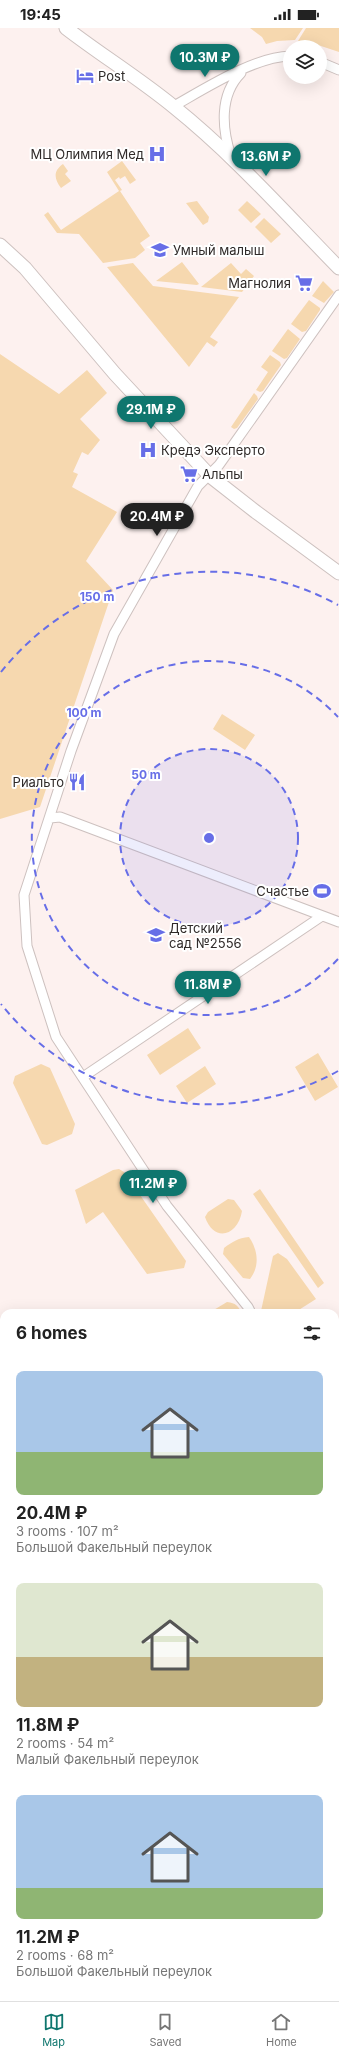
<!DOCTYPE html>
<meta charset="utf-8">
<style>
body{margin:0;font-family:Inter,sans-serif;background:#f6f6f6;color:#222;height:100vh;display:flex;flex-direction:column;font-size:15px;white-space:nowrap}
*{box-sizing:border-box;margin:0}
p{font-size:13px;color:#767676}
.icon{flex:none;width:22px;height:22px;fill:none;stroke:currentColor;stroke-width:2;stroke-linecap:round;stroke-linejoin:round}
.map{position:relative;flex:1;overflow:hidden}
.panel{position:absolute;left:0px;top:1281px;width:339px;height:692px;display:flex;flex-direction:column;background:#fff;border-radius:12px 12px 0 0;box-shadow:0 4px 16px #0002}
.panel>*{flex:none}
.fabs{position:absolute;left:283px;top:12px;display:grid;gap:8px}
.fabs a{display:grid;place-items:center;width:44px;height:44px;border-radius:50%;background:#fff;box-shadow:0 4px 16px #0002;font-size:20px}
.price{position:absolute;translate:-50% -34px;padding:0 9px;border-radius:14px;background:#0f766e;color:#fff;font-size:13px;line-height:26px;filter:drop-shadow(0 1px 2px #0008)}
.price::after{content:'';position:absolute;left:50%;top:24px;width:12px;height:9px;margin-left:-6px;background:inherit;clip-path:polygon(0 0,100% 0,50% 100%)}
.price.selected{background:#222;color:#fff}
ul{padding:0;list-style:none}
li{display:grid;align-content:center;gap:8px;height:212px;padding:0 16px}
li span{display:grid;place-items:center;height:124px;border-radius:8px;color:#555}
li>.icon{margin-inline-start:auto}
span .icon{width:72px;height:72px;fill:#fffc;stroke-width:1}
li b{font-size:17px}
h2{display:flex;justify-content:space-between;align-items:center;height:48px;padding:0 16px;font-size:17px}
.status{display:flex;justify-content:space-between;align-items:center;height:28px;padding:0 20px;background:#fff;direction:ltr}
.status svg{height:11px;fill:currentColor}
.menu{display:flex;justify-content:space-around;align-items:center;height:56px;border-top:1px solid #e0e0e0;background:#fff;font-size:11px;color:#767676}
.menu a{display:grid;justify-items:center;gap:2px}
.menu .selected{color:#0f766e}
.map>svg:first-child{display:block}
.green{fill:#f6d8af}
.lines{fill:none;stroke-linecap:round;stroke-linejoin:round}
.street-casing{stroke:#cdc1bf;stroke-width:11}
.secondary-casing{stroke:#cdc1bf;stroke-width:15}
.primary-casing{stroke:#d1d0d0;stroke-width:17}
.street{stroke:#fff;stroke-width:9}
.secondary{stroke:#fff;stroke-width:13}
.primary{stroke:#f8d4be;stroke-width:15}
.tram{stroke:#766e6d;stroke-width:1}
.ring{fill:none;stroke:#676ee7;stroke-width:2;stroke-dasharray:7 5}
.labels{text-anchor:middle;dominant-baseline:central;stroke-width:4;stroke-linejoin:round;paint-order:stroke}
.poi-label{font-size:13px;fill:#2f2a29;stroke:#fff;text-anchor:start}
.centre{fill:#676ee7;stroke:#fff;stroke-width:2}
.ring-label{font-size:12px;text-anchor:middle;font-weight:bold;fill:#676ee7;stroke:#fff;stroke-width:4;stroke-linejoin:round;paint-order:stroke}
</style>
<div class="status"><b>19:45</b><svg viewBox="0 0 49 12"><path d="M0 12V9h3v3zM5 12V6h3v6zM10 12V3h3v9zM15 12V0h3v12zM26 1h20v11H26zM47 4h2v5h-2z"/></svg></div>
<div class="map">
<svg width="339" height="1973" viewBox="0 0 339 1973">
<rect width="100%" height="100%" fill="#fdf1ef"/>
<path class="green" d="M250,0H303L295,12L277,13L266,16L262,9Z
M306,0H339V24L315,16L298,13Z
M122,133L136,152L130,156L125,148L120,151L119,149L115,152L122,162L120,163L150,208L140,215L145,222L135,230L103,235L79,206L57,205L44,187L48,184L61,202L119,163L107,144Z
M63,136L68,143L65,146L71,153L61,160C54,151 53,143 63,136Z
M197,173L209,189L208,194L203,197L186,175Z
M247,173L261,186L251,195L238,182Z
M264,190L281,206L271,215L255,199Z
M182,234L199,256L197,257L156,253Z
M133,235L153,258L239,269L210,309L218,314L214,319L207,314L189,339L107,239Z
M231,235L241,246L246,241L254,248L242,264L201,259Z
M323,253L334,264L324,275L312,268Z
M309,272L320,280V282L306,303L302,304L291,296Z
M288,301L300,311L287,330L284,331L272,323Z
M0,326L59,366L87,342L107,365L80,391L100,412L88,427L82,424L73,444L78,446L72,459L117,484L86,533L113,562L40,779L0,791Z
M270,327L280,334L281,337L263,363L260,364L256,362L268,344L261,339Z
M254,365L257,368L258,371L237,400L234,401L231,399Z
M222,686L255,707L245,722L213,701Z
M188,1000L201,1020L160,1047L147,1027Z
M318,1025L338,1059L315,1073L295,1039Z
M41,1036L50,1040L75,1096L72,1106L47,1117L42,1116L13,1055L15,1048Z
M205,1038L216,1056L187,1075L176,1058Z
M119,1141L124,1144L186,1233L184,1240L147,1246L103,1184L86,1196L75,1162L113,1142Z
M260,1161L324,1255L318,1260L253,1166Z
M228,1171L234,1172L242,1183C238,1208 214,1215 205,1189L208,1184Z
M249,1209C258,1222 260,1238 250,1251L243,1250L223,1226L224,1220C232,1214 238,1210 249,1209Z
M278,1225L287,1231L316,1271L294,1285H263L261,1283L273,1228Z
M227,1274C236,1275 238,1278 242,1285H213L212,1283Z
M339,1331V1390L335,1392V1334Z
M0,1515L4,1516V1583L0,1586Z
M4,1635V1692L0,1678V1638Z"/>
<g class="lines">
<g class="street-casing">
<path id="street" d="M320,34L339,42
M174,78C206,60 254,29 290,28
M231,128C222,101 219,67 241,45
M50,790L60,789L339,894
M83,1049L322,888
M251,1285L248,1279L167,1178L56,1009L27,918L24,867L71,723L114,606L198,458L219,437L339,267
M335,1698L339,1697"/>
</g>
<g class="secondary-casing">
<path id="secondary" d="M66,0C101,27 140,51 174,79C234,127 286,186 339,240
M0,217L25,240L115,346L210,448L256,484L339,545
M335,1404L339,1402
M335,1419L339,1417
M0,1602L4,1600
M0,1765L4,1771
M0,1843L4,1847"/>
</g>
<g class="primary-casing">
<path id="primary" d="M0,1759L4,1758
M335,1781H339
M0,1784H4
M0,1801L4,1827
M335,1801L339,1802
M31,1969V1973
M54,1969V1973"/>
</g>
<use href="#street" class="street"/>
<use href="#secondary" class="secondary"/>
<use href="#primary" class="primary"/>
<path class="tram" d="M335,1692L339,1690
M335,1704L339,1702
M0,1766L4,1765
M0,1773H4
M335,1793H339"/>
</g>
<circle cx="209" cy="810" r="89" fill="#676ee7" fill-opacity=".12"/>
<g class="ring">
<circle cx="209" cy="810" r="89"/>
<path d="M338 931A177 177 0 1 1 338 689"/>
<path d="M338 1043A266 266 0 0 1 1 976M1 644A266 266 0 0 1 338 577"/>
</g>
<defs>
<g id="hotel-bare" transform="scale(1.38)"><path d="M-6-4.5h1.5V1H6V5H4.5V3h-9V5H-6ZM-4 0a1.8 1.8 0 1 1 3.6 0ZM.5 0V-2.5h3Q6-2.5 6 0Z" fill="#676ee7" stroke="#fff" stroke-width="2.5" paint-order="stroke"/></g>
<g id="hospital-bare" transform="scale(1.38)"><path d="M-5-5h3v3.5h4V-5h3V5h-3V1.5h-4V5h-3Z" fill="#676ee7" stroke="#fff" stroke-width="2.5" paint-order="stroke"/></g>
<g id="school-bare" transform="scale(1.38)"><path d="M0-5L7-2L0 1L-7-2ZM-4 1L0 2.5L4 1V4Q0 6-4 4Z" fill="#676ee7" stroke="#fff" stroke-width="2.5" paint-order="stroke"/></g>
<g id="supermarket-bare" transform="scale(1.38)"><path d="M-6-5.5h2.5l.6 2H6L4.5 2H-2.5L-4.4-4H-6ZM-1.5 3.2a1.3 1.3 0 1 0 .1 0ZM3 3.2a1.3 1.3 0 1 0 .1 0Z" fill="#676ee7" stroke="#fff" stroke-width="2.5" paint-order="stroke"/></g>
<g id="restaurant-bare" transform="scale(1.38)"><path d="M-5-6h1v4h1v-4h1v4h1v-4h1v5L-1.5 .5V6h-2V.5L-5-1ZM5-6V6H3V1.5H1.5Q1.5-4 5-6Z" fill="#676ee7" stroke="#fff" stroke-width="2.5" paint-order="stroke"/></g>
<g id="stadium-bare" transform="scale(1.38)"><path d="M0-5a6.5 5 0 1 0 0 10a6.5 5 0 1 0 0-10ZM-3.5-1.8h7v3.6h-7Z" fill="#676ee7" stroke="#fff" stroke-width="2.5" paint-order="stroke"/></g>
</defs>
<g fill-rule="evenodd">
<use href="#hotel-bare" x="85" y="48"/>
<use href="#hospital-bare" x="157" y="126"/>
<use href="#school-bare" x="160" y="222"/>
<use href="#supermarket-bare" x="304" y="255"/>
<use href="#hospital-bare" x="148" y="422"/>
<use href="#supermarket-bare" x="189" y="446"/>
<use href="#restaurant-bare" x="77" y="754"/>
<use href="#stadium-bare" x="322" y="863"/>
<use href="#school-bare" x="156" y="907"/>
</g>
<g class="labels">
<g class="poi-label">
<text x="98" y="48">Post</text>
<text x="144" y="126" text-anchor="end">МЦ Олимпия Мед</text>
<text x="173" y="222">Умный малыш</text>
<text x="291" y="255" text-anchor="end">Магнолия</text>
<text x="161" y="422">Кредэ Эксперто</text>
<text x="202" y="446">Альпы</text>
<text x="64" y="754" text-anchor="end">Риальто</text>
<text x="309" y="863" text-anchor="end">Счастье</text>
<text x="169" y="900">Детский<tspan x="169" dy="15">сад №2556</tspan></text>
</g>
</g>
<circle cx="209" cy="810" r="6" class="centre"/>
<g class="ring-label">
<text x="97" y="573">150 m</text>
<text x="84" y="689">100 m</text>
<text x="146" y="751">50 m</text>
</g>
</svg>
<div class="fabs">
<a><svg class="icon" aria-label="layers" viewBox="0 0 24 24"><path d="M12 4l9 5-9 5-9-5zM3 14l9 5 9-5"/></svg></a>
</div>
<b class="price" style="left:205px;top:50px">10.3M ₽</b>
<b class="price" style="left:266px;top:149px">13.6M ₽</b>
<b class="price" style="left:151px;top:402px">29.1M ₽</b>
<b class="price selected" style="left:157px;top:509px">20.4M ₽</b>
<b class="price" style="left:208px;top:977px">11.8M ₽</b>
<b class="price" style="left:153px;top:1176px">11.2M ₽</b>
<section class="panel">
<h2>6 homes<svg class="icon" aria-label="filters" viewBox="0 0 24 24"><path d="M4 7h16M4 17h16"/><circle cx="9" cy="7" r="2"/><circle cx="15" cy="17" r="2"/></svg></h2>
<ul>
<li><span style="background:linear-gradient(#a9c7e8 65%,#8fb573 0)"><svg class="icon" aria-label="home" viewBox="0 0 24 24"><path d="M3 11l9-7 9 7M6 9v11h12V9"/></svg></span><div><b>20.4M ₽</b><p>3 rooms · 107 m²</p><p>Большой Факельный переулок</p></div></li>
<li><span style="background:linear-gradient(#dfe7d0 60%,#c2b280 0)"><svg class="icon" aria-label="home" viewBox="0 0 24 24"><path d="M3 11l9-7 9 7M6 9v11h12V9"/></svg></span><div><b>11.8M ₽</b><p>2 rooms · 54 m²</p><p>Малый Факельный переулок</p></div></li>
<li><span style="background:linear-gradient(#a9c7e8 75%,#8fb573 0)"><svg class="icon" aria-label="home" viewBox="0 0 24 24"><path d="M3 11l9-7 9 7M6 9v11h12V9"/></svg></span><div><b>11.2M ₽</b><p>2 rooms · 68 m²</p><p>Большой Факельный переулок</p></div></li>
</ul>
</section>
</div>
<nav class="menu">
<a class="selected"><svg class="icon" aria-label="map" viewBox="0 0 24 24"><path d="M3 6l6-2 6 2 6-2v14l-6 2-6-2-6 2zM9 4v14M15 6v14"/></svg>Map</a>
<a><svg class="icon" aria-label="saved" viewBox="0 0 24 24"><path d="M7 4h10v16l-5-4-5 4z"/></svg>Saved</a>
<a><svg class="icon" aria-label="home" viewBox="0 0 24 24"><path d="M3 11l9-7 9 7M6 9v11h12V9"/></svg>Home</a>
</nav>
